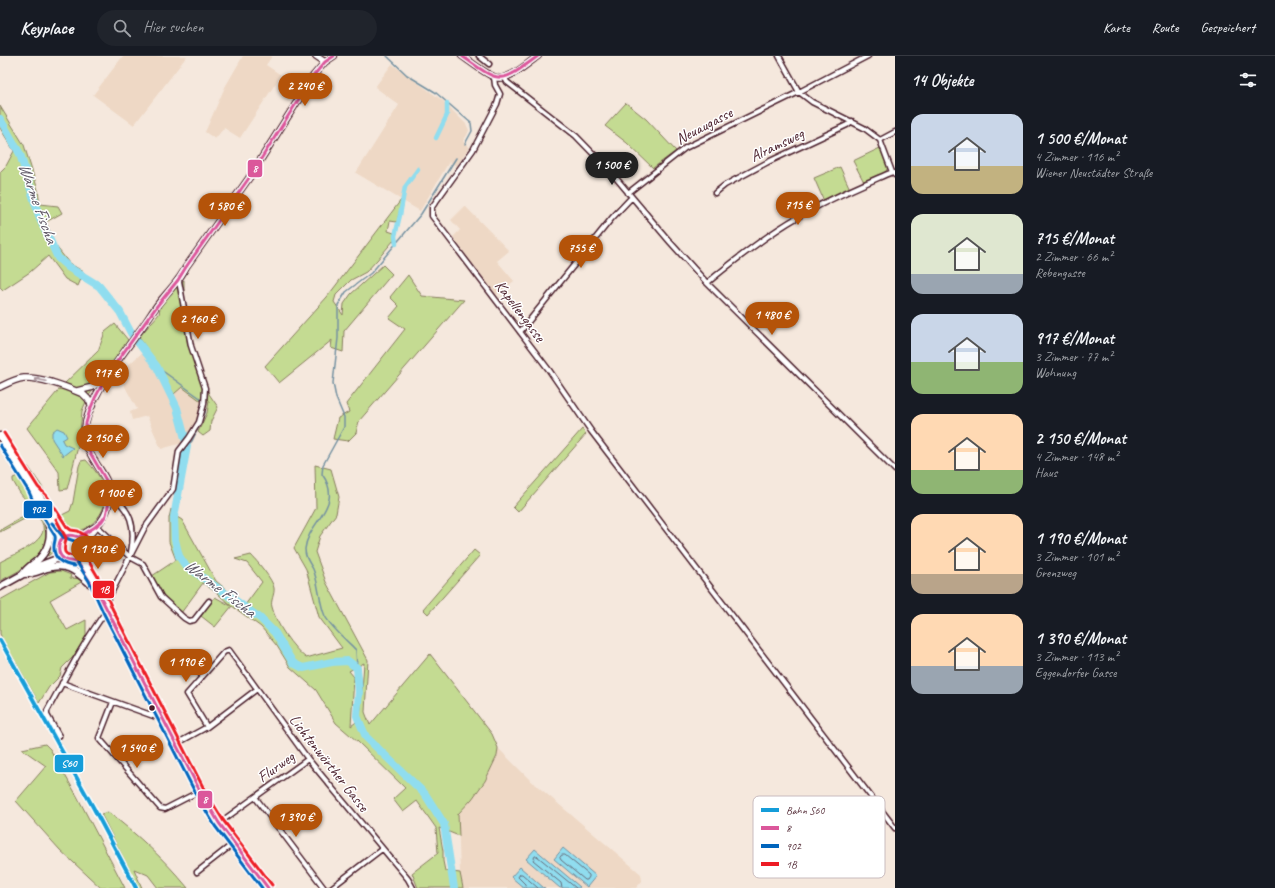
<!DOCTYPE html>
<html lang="de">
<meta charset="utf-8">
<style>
body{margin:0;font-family:Caveat,sans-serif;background:#20242c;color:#f1f3f6;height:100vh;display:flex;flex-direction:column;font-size:15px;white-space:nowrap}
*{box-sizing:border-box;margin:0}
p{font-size:13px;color:#9ea1a6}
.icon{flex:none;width:22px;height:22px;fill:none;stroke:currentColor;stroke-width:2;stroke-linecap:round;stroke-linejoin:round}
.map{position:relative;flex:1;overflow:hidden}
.side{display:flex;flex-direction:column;background:#171b24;width:380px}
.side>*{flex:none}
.price{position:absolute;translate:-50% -34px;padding:0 9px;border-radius:14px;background:#b45309;color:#fff;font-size:13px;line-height:26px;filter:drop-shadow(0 1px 2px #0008)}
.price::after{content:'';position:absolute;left:50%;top:24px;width:12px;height:9px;margin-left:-6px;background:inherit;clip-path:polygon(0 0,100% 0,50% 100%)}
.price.on{background:#222;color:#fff}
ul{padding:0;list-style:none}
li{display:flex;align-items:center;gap:12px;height:100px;padding:0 16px}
li span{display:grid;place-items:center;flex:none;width:112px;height:80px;border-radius:12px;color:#555}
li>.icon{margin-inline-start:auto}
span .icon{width:48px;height:48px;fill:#fffc;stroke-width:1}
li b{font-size:17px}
h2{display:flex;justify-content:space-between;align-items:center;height:48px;padding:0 16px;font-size:17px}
header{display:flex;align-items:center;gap:24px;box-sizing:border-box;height:56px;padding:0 20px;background:#171b24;border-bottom:1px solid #363941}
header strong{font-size:19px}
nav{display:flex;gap:22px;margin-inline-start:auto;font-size:14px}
.search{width:280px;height:36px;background:#20242c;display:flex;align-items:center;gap:10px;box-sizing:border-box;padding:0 14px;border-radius:22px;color:#9ea1a6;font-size:15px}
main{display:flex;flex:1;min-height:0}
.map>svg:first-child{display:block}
.built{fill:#eed8c5}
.green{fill:#c4db92;stroke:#877d5e;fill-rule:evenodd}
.water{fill:#90ddef;stroke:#7491a1}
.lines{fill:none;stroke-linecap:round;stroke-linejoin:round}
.shore{stroke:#666b79;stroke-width:1}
.stream{stroke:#7491a1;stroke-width:1.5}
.canal{stroke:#90ddef;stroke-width:4.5}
.river{stroke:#90ddef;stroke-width:8}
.street-casing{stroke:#4a1f2b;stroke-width:7}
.secondary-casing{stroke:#4a1f2b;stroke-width:8}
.primary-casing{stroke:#4a1f2b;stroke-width:9}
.street{stroke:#fff;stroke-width:4}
.secondary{stroke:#fff;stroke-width:5.5}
.primary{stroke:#fff;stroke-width:6}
.bus-1-casing{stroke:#fff;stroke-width:6}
.bus-2-casing{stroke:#fff;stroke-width:6}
.bus-3-casing{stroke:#fff;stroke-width:6}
.bus-1{stroke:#db579b;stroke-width:3}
.bus-2{stroke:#0065bd;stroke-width:3}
.bus-3{stroke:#ed1c24;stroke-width:3}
.rail-1-casing{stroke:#fff;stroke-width:7}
.rail-1{stroke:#159dd9;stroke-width:4}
.oneway{stroke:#ae9aa0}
.bus-dot{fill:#4a1f2b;stroke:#fff;stroke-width:1.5}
.labels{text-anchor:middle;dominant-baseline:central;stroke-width:3;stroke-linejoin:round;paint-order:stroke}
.street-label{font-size:16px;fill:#4a1f2b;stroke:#fff}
.water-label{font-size:17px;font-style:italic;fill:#5f5866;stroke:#fff}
.key{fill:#fff;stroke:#c9bcbf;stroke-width:1}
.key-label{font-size:11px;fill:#4a1f2b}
.line-badge{stroke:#fff;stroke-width:1.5}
.badge-label{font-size:11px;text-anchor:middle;font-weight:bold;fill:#fff}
</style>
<header>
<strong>Keyplace</strong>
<div class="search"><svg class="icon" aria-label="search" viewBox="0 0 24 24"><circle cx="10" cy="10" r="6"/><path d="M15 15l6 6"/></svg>Hier suchen</div>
<nav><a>Karte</a><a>Route</a><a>Gespeichert</a></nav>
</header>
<main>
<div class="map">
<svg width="895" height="832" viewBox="0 0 895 832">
<rect width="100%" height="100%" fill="#f5e8dd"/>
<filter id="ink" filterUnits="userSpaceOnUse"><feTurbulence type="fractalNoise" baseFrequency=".025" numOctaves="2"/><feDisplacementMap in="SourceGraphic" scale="8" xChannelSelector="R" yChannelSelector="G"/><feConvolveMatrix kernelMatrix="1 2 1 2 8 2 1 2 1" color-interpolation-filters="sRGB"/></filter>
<g filter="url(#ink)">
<path class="built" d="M123,0H187L134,69L93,39Z
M243,0H272L266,9L281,19L240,82L224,72L215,83L205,76L225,31Z
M392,8L443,45L466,68L469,74L467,79L463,85L469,91L457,110L449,106L420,155L356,117L399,49L375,31Z
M465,150L509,195L497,205L514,225L496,239L453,181L460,174L451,164Z
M143,296L155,312L171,343L175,342L174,338L181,331L201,345L198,365L188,381L182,387L161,393L147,360L132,364L130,356L137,353L123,327L125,323L119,317Z
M498,692L529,723L641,818L642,825L636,832H463L460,817L458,758L472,743L485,725L497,700Z"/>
<path class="green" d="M626,47L646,63L676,95L653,112L627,87L605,70Z
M0,50L24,89L38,134L40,148L58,150L62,157L46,166L55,189L69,207L84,216L78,230L65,223L48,200L30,216L3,234L0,231V116L6,110L14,95L0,72Z
M880,92L888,111L885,117L864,126L853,105Z
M840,111L850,133L824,145L814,122Z
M401,144H402L397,166L390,165L388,175L394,177V184L377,204L366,216L351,224L336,239L334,246L343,259L344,248L351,238L383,209L392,218L344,275L343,296L331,292L332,284L279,327L265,310L327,241Z
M408,219L422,240L464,244L359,365L356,377L348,385L333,383L338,362L349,356L346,348L405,273L389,262L399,250L390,241Z
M184,224V245L193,291L209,338L218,351L211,365L210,375L203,380L198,376L207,357L209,345H201L182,331L174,338L158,309L139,281L159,258L161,248L173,233Z
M115,268L128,284L88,341L82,355L79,387L67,433L60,434L59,416L27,372L62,330L98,295L105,276Z
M582,373L586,378L518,456L513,451Z
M86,404C94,413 101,421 105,433C113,462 66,496 62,459L70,455L73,446L79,410L81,405Z
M315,409L331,413L339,441L336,458L320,480L315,496L326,526L368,604L365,656L370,669L430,598L492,678L498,692L497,700L485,725L472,743L458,758L459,780L439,772L443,795V805L445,815L460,817L463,832H418L412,817L438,797L436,772L417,745L403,756L393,743L405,732L358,686L336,667L316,634L290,611L277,590L261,571L232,550L215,571L201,560L215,541L231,550L217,537L203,527L181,557L164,540L152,520L176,504L169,486V462L171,453L177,461L182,464L216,525L245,549L262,526L247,507L235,503L251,499C257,505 273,524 274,532C275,538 270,545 272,551C276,568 292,591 306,602L342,592L319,561L306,513L294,492L316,452ZM364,607L360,663L351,670L354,621L349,615Z
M28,410L45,435L52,451L58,460H57L26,412L25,411Z
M18,420L23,423L40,455L39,458L36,461L33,460H30L0,476V474L30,457L34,452L30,446C23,444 17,432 13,425V422Z
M39,462L44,463C45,467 48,471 48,475C49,502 20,514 0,525V506C14,498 57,483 39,462Z
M52,472L58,483L55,494L48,500L46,498Z
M474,494L480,499L428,558L423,553Z
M61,515L71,519L70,522L83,523V525L50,544L67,574L86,564V581L73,601L62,612L60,620L49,631L39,647L0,578V544L50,516Z
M45,688L50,693L77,740L125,832H101L60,794L16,745L46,710L22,693Z
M108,756C138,779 164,803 188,832H158L148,819L134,813L142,832H139L101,758Z"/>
<path class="water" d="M57,372L64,375L67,381L62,384L64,388L73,392L63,400L52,383V376Z
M563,792L596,820L587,831L554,803Z
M535,793L580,831L579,832H560L526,803Z
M520,811L544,832H545H524L511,821Z"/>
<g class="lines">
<path class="shore" d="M562,799H565L589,819V821L587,824H585L561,804L560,802Z
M526,832L525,828L518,821L520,818H522L538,832
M562,832L561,827L533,804L535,800H537L576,832"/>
<path class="stream" d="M387,0L407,19L435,36L471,67L472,75L465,88
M157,311L203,344
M201,365L205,357L206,346
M187,390L192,385L200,368
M357,612L356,594C348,586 330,570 325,560C319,547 319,527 313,513C309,506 305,502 305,493C308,465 345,450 322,418L323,409L344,371V361L336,342L333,327L338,282V249L346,236L371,217L421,158L456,102"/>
<path class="canal" d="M436,82L447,59V47
M396,188L395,180L400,159L405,131L418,113"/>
<path class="river" d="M0,63L20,98L40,163L58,202L68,211L99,230L120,256L131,277L157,311L177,352L187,390L174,461L175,484L179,500L185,509L260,562L275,577L293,607L303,612L332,606L348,605L357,612L359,636L357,660L366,681L425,738L444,768L454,832"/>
<g class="street-casing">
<path id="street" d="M479,0L489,8
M779,0L799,36L812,46L864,72L880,84L892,116L895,119
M494,21L495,29L500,38L497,48L473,94L432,151V160L549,314L591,375L895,772
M505,22L507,26L576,80L610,115L670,186L707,227L895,414
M880,84L895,76
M628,137L685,92L799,36L868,0
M715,137L725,129L768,106L847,69L852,65
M707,227C736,203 765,180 798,161C828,143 860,130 892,116
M520,276L612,162L632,141
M110,437C131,455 136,469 131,496
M97,470L130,501L143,508L161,541L184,562L189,565L194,564L209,545
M105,549L144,473L173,433L179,395L189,382L199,366L204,348L205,332L191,290L179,225
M62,627L159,662L162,661
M113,646L99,682L160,752L165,753L200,735
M207,671L187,638L224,596L229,594L308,703L408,823L413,832
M59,680L47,659V655C66,621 84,585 107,554
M176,688L207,671L257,633
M255,741L324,832
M219,767L308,703
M197,816L234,787
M331,832L382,793"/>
</g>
<g class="secondary-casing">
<path id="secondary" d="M316,0L325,6
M462,0C472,7 483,16 494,21C507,27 528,7 538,0
M0,331C8,327 15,323 24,322C41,321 67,331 83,338L88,343L92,350
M77,335L93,331L105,321
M79,481L95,471
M84,487C92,473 107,464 109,446C115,412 73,402 88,359C99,327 121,301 140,274C148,264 154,252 163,242C172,231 180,224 186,211L249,122L314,19L325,6L334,0
M82,500L83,506L93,523L107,554L200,735L219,767L268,832
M75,505L90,525"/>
</g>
<g class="primary-casing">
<path id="primary" d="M0,380L34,434L37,442L61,483
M37,437L63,474L69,479
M58 492a13 13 0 1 1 26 0a13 13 0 1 1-26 0Z
M23,518C27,511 34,508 39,503C50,492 53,475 46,462
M23,518C34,518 38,515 47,512C72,505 79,520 96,532
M0,531L36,511L62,501"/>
</g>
<use href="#street" class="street"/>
<use href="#secondary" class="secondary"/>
<use href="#primary" class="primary"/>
<g class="bus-1-casing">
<path id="bus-1" d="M462,0C501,28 499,29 538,0
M268,832L219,767L200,735L96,532L90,526L78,507C73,504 67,506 63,502C56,496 58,483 66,480C71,478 75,480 79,481L95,471L102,465L106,459L109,446L107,426L89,395L85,383L86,367L90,354L95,342L108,318L157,250L178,224L186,211L249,122L314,19L325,6L334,0"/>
</g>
<g class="bus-2-casing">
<path id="bus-2" d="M0,389L29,436L33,445L55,480C56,484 54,486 54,490C53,503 63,509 75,510
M52,467L63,481L77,486L79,491L77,498
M77,501L78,508L89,525L103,556L196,738L215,770L262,832"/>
</g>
<g class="bus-3-casing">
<path id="bus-3" d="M4,377L38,431L47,440L67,471L71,474L78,475L86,480L90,491L87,500L88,504L98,521L112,552L204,733L223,764L272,829
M56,463L66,482C65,492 60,499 75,500"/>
</g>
<use href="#bus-1" class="bus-1"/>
<use href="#bus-2" class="bus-2"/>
<use href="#bus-3" class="bus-3"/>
<g class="rail-1-casing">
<path id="rail-1" d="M0,584L93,751L136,832"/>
</g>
<use href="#rail-1" class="rail-1"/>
</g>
<defs><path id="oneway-shaft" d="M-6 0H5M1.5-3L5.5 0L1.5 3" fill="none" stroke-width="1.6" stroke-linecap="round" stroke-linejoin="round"/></defs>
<use class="oneway" href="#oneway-shaft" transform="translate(40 324) rotate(-168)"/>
</g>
<circle class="bus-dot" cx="152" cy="652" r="3.5"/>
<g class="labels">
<g class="street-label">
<text transform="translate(704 70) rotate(-28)">Neuaugasse</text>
<text transform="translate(777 89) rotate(-26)">Alramsweg</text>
<text transform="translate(520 255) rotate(53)">Kapellengasse</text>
<text transform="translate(329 707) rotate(52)">Lichtenwörther Gasse</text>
<text transform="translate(276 711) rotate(-35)">Flurweg</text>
</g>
<g class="water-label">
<text transform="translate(38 147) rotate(70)">Warme Fischa</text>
<text transform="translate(220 532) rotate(37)">Warme Fischa</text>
</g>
</g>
<rect x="753" y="740" width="132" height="82" rx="6" class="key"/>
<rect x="761" y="752" width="18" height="4" fill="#159dd9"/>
<rect x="761" y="770" width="18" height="4" fill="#db579b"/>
<rect x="761" y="788" width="18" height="4" fill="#0065bd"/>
<rect x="761" y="806" width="18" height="4" fill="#ed1c24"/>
<g class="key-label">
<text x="786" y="758">Bahn S60</text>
<text x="786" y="776">8</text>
<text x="786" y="794">902</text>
<text x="786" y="812">1B</text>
</g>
<g class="line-badge">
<rect x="247" y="103" width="16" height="19" rx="4" fill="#db579b"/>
<rect x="23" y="444" width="30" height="19" rx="4" fill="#0065bd"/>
<rect x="92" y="524" width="23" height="19" rx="4" fill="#ed1c24"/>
<rect x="54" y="698" width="30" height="19" rx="4" fill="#159dd9"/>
<rect x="197" y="734" width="16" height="19" rx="4" fill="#db579b"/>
</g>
<g class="badge-label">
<text x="255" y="116">8</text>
<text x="38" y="457">902</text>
<text x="104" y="537">1B</text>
<text x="69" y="711">S60</text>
<text x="205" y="747">8</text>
</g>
</svg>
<b class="price" style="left:305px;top:51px">2 240 €</b>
<b class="price on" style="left:612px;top:130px">1 500 €</b>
<b class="price" style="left:798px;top:170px">715 €</b>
<b class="price" style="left:225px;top:171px">1 580 €</b>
<b class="price" style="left:581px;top:213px">755 €</b>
<b class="price" style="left:772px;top:280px">1 480 €</b>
<b class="price" style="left:198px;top:284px">2 160 €</b>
<b class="price" style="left:107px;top:338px">917 €</b>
<b class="price" style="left:103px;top:403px">2 150 €</b>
<b class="price" style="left:115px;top:458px">1 100 €</b>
<b class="price" style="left:98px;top:514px">1 130 €</b>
<b class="price" style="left:186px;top:627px">1 190 €</b>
<b class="price" style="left:137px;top:713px">1 540 €</b>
<b class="price" style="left:296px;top:782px">1 390 €</b>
</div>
<section class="side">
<h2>14 Objekte<svg class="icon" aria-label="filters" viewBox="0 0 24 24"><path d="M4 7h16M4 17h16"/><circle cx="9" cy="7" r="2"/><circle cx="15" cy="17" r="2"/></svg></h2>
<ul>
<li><span style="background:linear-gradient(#c9d6e8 65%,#c2b280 0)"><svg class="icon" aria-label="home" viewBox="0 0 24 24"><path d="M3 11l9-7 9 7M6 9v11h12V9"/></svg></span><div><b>1 500 €/Monat</b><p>4 Zimmer · 116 m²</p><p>Wiener Neustädter Straße</p></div></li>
<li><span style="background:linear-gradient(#dfe7d0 75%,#9aa5b1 0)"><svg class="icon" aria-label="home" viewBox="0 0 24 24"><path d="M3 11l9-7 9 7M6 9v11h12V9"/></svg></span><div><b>715 €/Monat</b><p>2 Zimmer · 66 m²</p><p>Rebengasse</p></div></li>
<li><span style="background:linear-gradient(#c9d6e8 60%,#8fb573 0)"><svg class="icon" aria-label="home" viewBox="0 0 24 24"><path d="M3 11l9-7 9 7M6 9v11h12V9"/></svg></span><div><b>917 €/Monat</b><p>3 Zimmer · 77 m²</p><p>Wohnung</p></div></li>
<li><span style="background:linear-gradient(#ffd9b3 70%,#8fb573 0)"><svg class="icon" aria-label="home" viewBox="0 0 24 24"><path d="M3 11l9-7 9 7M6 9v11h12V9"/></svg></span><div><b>2 150 €/Monat</b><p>4 Zimmer · 148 m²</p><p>Haus</p></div></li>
<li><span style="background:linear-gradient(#ffd9b3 75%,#b9a48a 0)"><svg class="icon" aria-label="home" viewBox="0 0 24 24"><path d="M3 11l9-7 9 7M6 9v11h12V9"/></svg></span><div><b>1 190 €/Monat</b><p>3 Zimmer · 101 m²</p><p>Grenzweg</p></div></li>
<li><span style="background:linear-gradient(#ffd9b3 65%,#9aa5b1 0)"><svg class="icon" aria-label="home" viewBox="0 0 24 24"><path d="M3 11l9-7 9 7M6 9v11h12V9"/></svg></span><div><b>1 390 €/Monat</b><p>3 Zimmer · 113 m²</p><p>Eggendorfer Gasse</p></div></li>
</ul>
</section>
</main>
